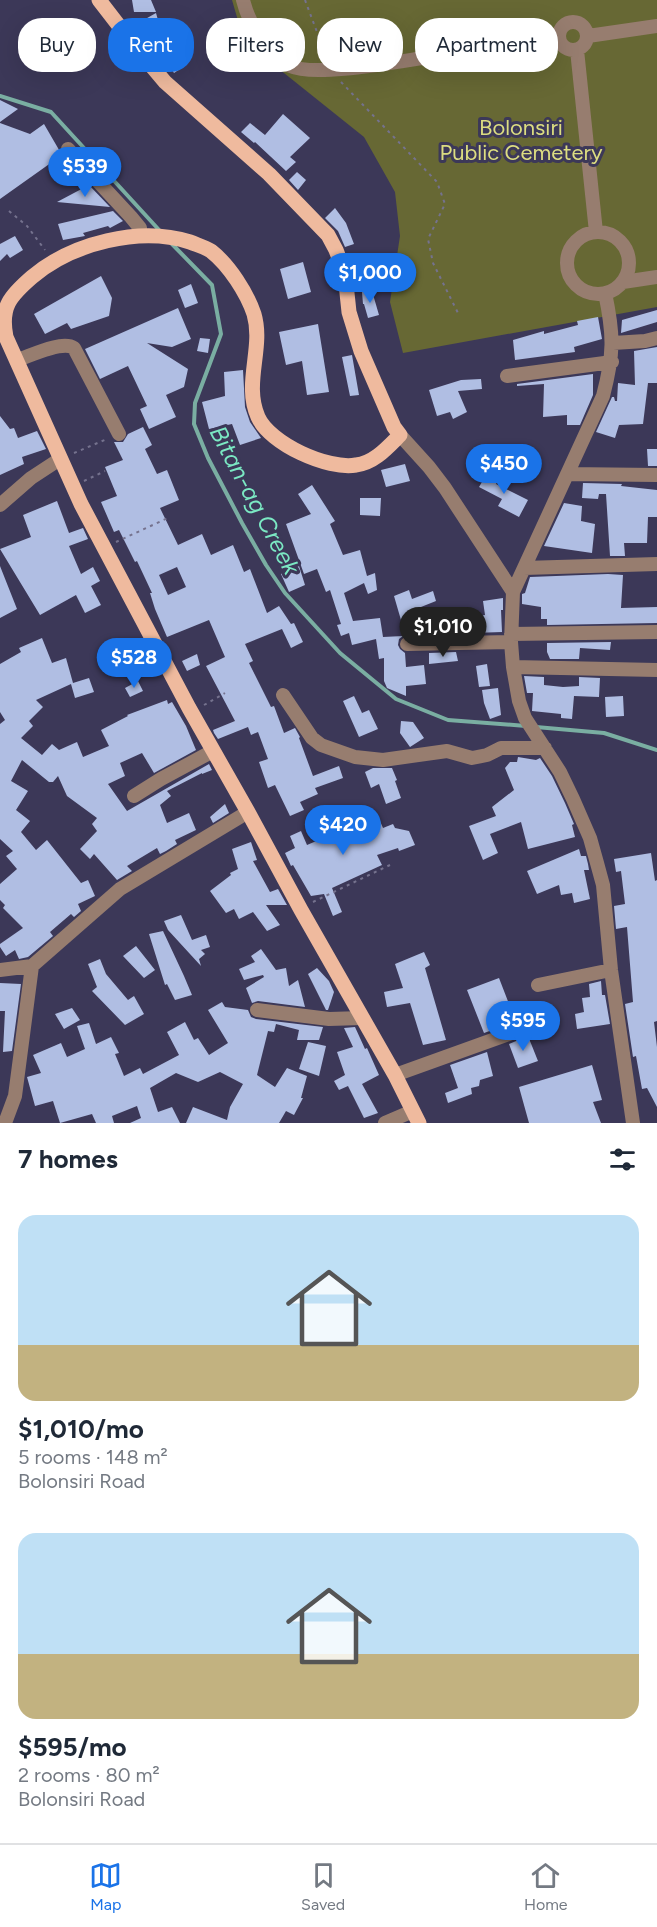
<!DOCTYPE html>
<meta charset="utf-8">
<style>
body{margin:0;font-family:Figtree,sans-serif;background:#f6f6f7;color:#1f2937;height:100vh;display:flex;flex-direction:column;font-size:22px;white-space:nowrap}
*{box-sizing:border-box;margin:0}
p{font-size:20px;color:#747a83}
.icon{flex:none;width:33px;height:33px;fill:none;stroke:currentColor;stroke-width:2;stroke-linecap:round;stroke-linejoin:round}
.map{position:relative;height:1123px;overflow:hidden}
.sheet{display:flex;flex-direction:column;background:#fff;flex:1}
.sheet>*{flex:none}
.top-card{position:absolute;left:18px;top:18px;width:621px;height:54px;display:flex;gap:12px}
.price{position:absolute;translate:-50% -51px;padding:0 14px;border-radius:21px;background:#1a73e8;color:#fff;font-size:20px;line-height:39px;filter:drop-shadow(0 2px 3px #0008)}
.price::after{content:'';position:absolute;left:50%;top:36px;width:18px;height:14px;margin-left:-9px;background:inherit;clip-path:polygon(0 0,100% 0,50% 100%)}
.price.selected{background:#222;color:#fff}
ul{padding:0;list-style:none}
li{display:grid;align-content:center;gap:12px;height:318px;padding:0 18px}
li span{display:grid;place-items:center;height:186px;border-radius:18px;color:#555}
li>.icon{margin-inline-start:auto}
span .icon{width:108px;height:108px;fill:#fffc;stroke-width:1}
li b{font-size:26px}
h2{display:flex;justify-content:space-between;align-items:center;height:72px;padding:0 18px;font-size:26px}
.tag{padding:0 21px;border-radius:24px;background:#fff;box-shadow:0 6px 24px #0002;font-size:21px;line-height:54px}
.tag.selected{background:#1a73e8;color:#fff}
.tab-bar{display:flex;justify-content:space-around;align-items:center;height:84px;border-top:2px solid #e0e1e3;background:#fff;font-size:16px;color:#747a83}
.tab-bar a{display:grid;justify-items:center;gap:3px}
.tab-bar .selected{color:#1a73e8}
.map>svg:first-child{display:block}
.green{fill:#676834}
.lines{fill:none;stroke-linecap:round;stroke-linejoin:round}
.stream{stroke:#7aaea2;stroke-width:4}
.building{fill:#b0bee3;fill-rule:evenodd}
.path{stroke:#75728e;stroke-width:2;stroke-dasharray:3 4.5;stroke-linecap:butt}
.minor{stroke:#977d6f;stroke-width:14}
.major{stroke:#efba9e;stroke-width:15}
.labels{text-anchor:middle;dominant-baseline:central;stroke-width:6;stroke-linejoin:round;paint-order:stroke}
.park-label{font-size:22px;fill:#dcdd81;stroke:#3c3858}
.water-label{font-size:24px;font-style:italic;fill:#7be8c3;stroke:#3c3858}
</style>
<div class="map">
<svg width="657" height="1123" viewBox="0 0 657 1123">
<rect width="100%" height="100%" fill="#3c3858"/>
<path class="green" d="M232,0H657V307L403,353L390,302L400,236L395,192L364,137L259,53L241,31Z"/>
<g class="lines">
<path class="stream" d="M0,96L51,112L160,231
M172,244L212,285L221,334L195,403L194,424L208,458L242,523L266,565L285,593L340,653L396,699L448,720L526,726
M536,727L604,733L657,750"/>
</g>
<path class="building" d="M132,0H151L156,12H134Z
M156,13L158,20H160L159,31L172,46L181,53L177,57L183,67L174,73L168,64L167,66L155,55L133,26Z
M0,100L18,109L0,122Z
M283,114L310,138L290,157L296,162L286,171L255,142L254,143L241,132L250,123L265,135Z
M0,123L30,134L44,124L62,155L0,199Z
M63,157L74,169L72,183L60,181Z
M297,172L306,180L298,190L289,180Z
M89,185L110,207L57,202Z
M335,208L346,223L354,244L345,247L338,231L325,218Z
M113,211L123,221L110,228L108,226L83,233L85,236L63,240L58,224Z
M15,236L23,250L10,258L7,254L0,261V244Z
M303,262L311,292L288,299L280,269Z
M101,276L112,298L109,316L71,329L67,323L45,334L34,314Z
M191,284L198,303L185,308L178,290Z
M372,291L379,315L368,318L364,304H363L362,292Z
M178,308L191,339L172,347L147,343L188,369L184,387L166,395L176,417L149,429L140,409L147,406L128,366L100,379L85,349Z
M657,310V322L621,333L622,320Z
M598,317L602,339L574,347L575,352L515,360L513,340L544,331V334L578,325L577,321Z
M318,324L329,392L307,395L302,361L286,365L279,332Z
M200,338L210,339L208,353L197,351Z
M657,347V383H648L643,424L619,425L615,438L596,432L612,397H614L615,401H617L618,383L635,385L634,351Z
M352,355L359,395L350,396L342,357Z
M243,370L245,407L250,422L261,438L240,445L232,424L209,429L202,402L225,396L224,372Z
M593,374V395L580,425H567V415L543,417L544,384L517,386V384Z
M481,379L482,389L458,391L467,412L453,419L450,412L437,416L429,390L461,380Z
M0,416L10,429L14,428L18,438L37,431L46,449L22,457L24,464L0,475Z
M143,427L152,445L145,449L157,474L167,470L179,500L160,508L178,545L202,534L211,555L233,545L244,572L250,569L267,613L279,606L291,624L294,623L303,642L291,648L282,629L245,644L253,661L249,663L271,707L274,706L284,733L295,728L300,737L299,738L313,776L339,766L343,778L315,788L318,794L300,802L304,810L290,816L275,785L268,788L259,762L268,759L258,732L251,735L248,727L218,739L214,733L213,730L235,721L206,666L225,657L209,620L167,637L155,609L150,593H152L137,561L135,562L119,530L114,532L101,502L117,496L105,467L123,460L114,442H123L128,434ZM177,567L186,587L168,595L159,575Z
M647,449H657V466H648Z
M405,464L410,481L386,487L381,470Z
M488,472L499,478L496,484L528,500L519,517L498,506L502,499L479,487Z
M583,483L622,484L621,486L657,490V517H648L647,543H624L625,556H610L606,494H599L598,499L582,498Z
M312,485L335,521L330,524L343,555L360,550L367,576L375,573L377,590L368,594L364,583L344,593L353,621L380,618L383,637L403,636L399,639L398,645L400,649L405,653L406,667L424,665L426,684L406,686V696L387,688L384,681V658L379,659L376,639L352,645L349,633L341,636L337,625L341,624L330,590L326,592L317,569L304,574L286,524L311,514L298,494Z
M360,498H381L380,516L360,515Z
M57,501L69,533L83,528L88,539L69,546L81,574L93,567L100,581L91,586L101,605L85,613L76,595L40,615L0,549L31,537L23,515Z
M564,503L582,506L581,521L595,524L592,553L544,546Z
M0,566L17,609L0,618Z
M299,566L305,585L289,592L281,574Z
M608,574L623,575L621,608L657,607V623L547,625V619H541V607L522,604V594L525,593L530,577Z
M409,590L412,599L433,591L436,601L416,609L420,620L403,627L394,596Z
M503,598V610H501L502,632L444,634L442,616L462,614V619L485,615L483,601Z
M42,638L52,663L66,658L73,683L89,678L94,692L75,698L71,684L36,700L43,707L29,721L33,726L21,738L42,755L52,744L59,750L77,742L83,757L109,746L101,730L128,716L127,715L167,700L168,704L172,702L186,726L196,750L154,773L142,753L120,763L125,776L108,784L127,811L209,764L212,770L202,774V773L167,791L171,796L160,805L167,823L189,813L196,830L175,840L177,844L166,851L160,854L157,848L127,866L132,871L117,880L94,854L90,859L80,849L97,831L92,824L97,818L67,796L58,776L53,782H49L22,760L11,781L28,791L16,810L30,821L21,832L36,850L47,840L81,883L88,880L95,896L78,904L81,911L74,917L71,914L50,932L53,936L28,957L19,959L15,950L6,956L0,947V944L23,928L3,908L5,905L0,900V884L17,869L6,856L13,851L0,839V724L5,720L0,712V664L21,652L19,648Z
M139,640L144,656L114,669L110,657L127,649L126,645Z
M611,642L610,650L580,648L579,659H550L547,652V643Z
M456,652L458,661L429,664V653Z
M197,654L200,665L187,671L182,661Z
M487,664L490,686L479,687L476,666Z
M524,676L544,677V685L563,687L579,686V677L600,678L599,697L574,696L572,719L561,718V714L532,711L533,693H527Z
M138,681L143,691L130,697L125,688Z
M498,688L501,715L490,719L484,703L482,690Z
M354,696L362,713L369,710L378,729L359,737L343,701Z
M623,696L624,716L606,717L605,697Z
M401,721L413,722L424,738L410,747L400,733Z
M518,757L536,760L540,758L552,776L565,803L574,824L572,825L575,837L528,849L521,822L490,834L498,853L483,860L469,826L496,816L492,807L514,790L505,768L510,762H517Z
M373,768H392L397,780L395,781L401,798L386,804L379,784L371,788L365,772Z
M225,804L229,813L213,823L210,817Z
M340,816L348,833L380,821L383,828L393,824L395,828L409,831L415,845L399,851L398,848L377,855L382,865L332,888L342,912L333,916L324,894L311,896L293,865L291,866L285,853L295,848L290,836L301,831L307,845L328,836L323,824Z
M251,842L257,860L253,861L270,892L278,889L287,905H266L280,925L267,931L253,912L239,919L234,909L226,913L210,891L231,875L230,873L238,869L232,849Z
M579,849L581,856H586L588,864L589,870H584L590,899L574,903L572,893L561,895L559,885L537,894L527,871Z
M651,853L655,881L657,880V1021L654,1022L657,1047V1107L647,1088L642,1089L636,1056L633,1057L625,1004L633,1002L627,927L616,929L614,906L625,904L621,871L616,872L614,859Z
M181,915L192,940L206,935L210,947L201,950L205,954L199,959L201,966L168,930L164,921Z
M163,931L184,976L192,995L175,1000L167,984L165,985L149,934Z
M136,946L155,970L144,978L123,956Z
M261,949L276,970L286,968L289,986L298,980L305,1007L258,1001L252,1003L246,988L264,977L263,975L244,980L239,969L255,962L251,956Z
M424,952L430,965L425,968L446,1040L423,1045L410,1003L387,1007L384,992L403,988L395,964Z
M100,959L106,974L128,1000L134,996L144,1014L125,1025L92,991L97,987L88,964Z
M317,968L329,981L334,992L328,1010H326L308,974Z
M499,978L511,1009L528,1002L538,1028L532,1030L528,1022L521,1020L484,1033L467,990Z
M601,981L602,995H605L610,1024L577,1029L575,1014L584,1012L582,998L590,997L589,984Z
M0,983L21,984L12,1051L3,1052L5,1011H0Z
M222,1002L225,1007L248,1010L251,1017L256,1019L323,1027L319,1040H297L299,1030L276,1024L274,1032L268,1031L257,1075L275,1087L287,1068L307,1076L301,1098H303L294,1115L286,1111L279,1123H186L193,1107L227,1120L230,1107L243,1084L220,1072L198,1082L176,1073L150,1088L158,1112L172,1107L180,1123H130L141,1118L137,1106L112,1116L114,1123H96L92,1114L60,1123L53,1101L35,1106L27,1077L41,1073L33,1055L61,1043L67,1057L85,1049L77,1026L89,1023L96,1044L111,1037L119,1053L115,1054L124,1076L140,1068L143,1074L179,1055L167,1032L185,1022L194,1040L198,1038L209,1055L228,1043L208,1010Z
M72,1008L80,1020L64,1029L55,1014Z
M355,1027L365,1049L367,1048L379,1075L362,1084L378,1113L364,1118L348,1086L339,1090L334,1081L345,1075L337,1052L353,1047L344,1028Z
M528,1036L538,1061L518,1068L509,1044Z
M308,1042L326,1046L319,1076L299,1069Z
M487,1052L493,1076L480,1080L479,1086L471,1088L472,1094L448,1103L445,1093L458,1088L450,1065Z
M592,1065L602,1100L593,1102L601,1123H529L519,1087Z"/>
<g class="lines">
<path class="path" d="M305,0L326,56
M341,82L437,182L445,204L428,239L433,263L458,313
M9,211L27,226L45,250
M74,453L107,439
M84,481L105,471
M116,542L170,517
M204,705L225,693
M313,902L390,865"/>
<path class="minor" d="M243,0C249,24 266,54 290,66C316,78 405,60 436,56C477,51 519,47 560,42
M559 36a14 14 0 1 1 28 0a14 14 0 1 1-28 0Z
M588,36L657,26
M577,50L596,232
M68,149L131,217L140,228L141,236
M567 263a31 31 0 1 1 62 0a31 31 0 1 1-62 0Z
M623,282L657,277
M605,293C614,335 614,354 603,396L513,592L511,642L513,667L519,701L525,718L560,772L573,799L590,838L597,863L603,885L611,970L633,1123
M613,343L645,341L657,338
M17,360C30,356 62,340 74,348L119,434
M507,376L612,362
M400,435L429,467L445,488L513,592
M567,474L657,475
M0,505L31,478L60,459
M524,568L657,564
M511,634L657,632
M407,644L511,642
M513,667L657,670
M283,695L312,738L321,745L355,757L383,760L447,751L472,758L487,755L501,748H545
M134,796L161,779L213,751
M0,970L32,966
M538,985L611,970
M257,1010L329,1019L362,1018
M395,1075L523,1029
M5,1123L15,1096L32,966L120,889L248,812
M385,1123L413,1111"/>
<path class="major" d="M99,0L133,44L165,82L269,174L328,235L336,250L345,274L349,312L361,351L394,427L400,435C387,448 374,463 356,465C328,470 270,444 258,417C243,383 264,348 254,314C247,293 229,265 211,251C205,247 197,245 190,242C140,226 72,243 32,277C10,296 0,307 6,337L81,504L189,708L248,812L301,910L395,1075L419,1123"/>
</g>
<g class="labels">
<g class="park-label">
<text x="521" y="127">Bolonsiri<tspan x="521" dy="25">Public Cemetery</tspan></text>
</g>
<g class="water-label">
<text transform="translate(255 500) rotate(62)">Bitan-ag Creek</text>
</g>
</g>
</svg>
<b class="price" style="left:85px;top:198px">$539</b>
<b class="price" style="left:370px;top:304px">$1,000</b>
<b class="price" style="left:504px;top:495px">$450</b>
<b class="price selected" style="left:443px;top:658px">$1,010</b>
<b class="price" style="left:134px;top:689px">$528</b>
<b class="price" style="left:343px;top:856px">$420</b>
<b class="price" style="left:523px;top:1052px">$595</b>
<div class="top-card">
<a class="tag">Buy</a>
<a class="tag selected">Rent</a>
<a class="tag">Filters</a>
<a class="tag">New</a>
<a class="tag">Apartment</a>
</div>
</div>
<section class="sheet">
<h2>7 homes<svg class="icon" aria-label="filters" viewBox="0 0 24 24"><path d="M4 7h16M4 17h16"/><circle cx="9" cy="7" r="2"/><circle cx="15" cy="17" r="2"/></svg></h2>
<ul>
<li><span style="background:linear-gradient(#bfe0f5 70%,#c2b280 0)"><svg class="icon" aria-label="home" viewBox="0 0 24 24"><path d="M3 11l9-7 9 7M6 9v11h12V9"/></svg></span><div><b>$1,010/mo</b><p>5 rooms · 148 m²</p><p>Bolonsiri Road</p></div></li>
<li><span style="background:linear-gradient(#bfe0f5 65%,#c2b280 0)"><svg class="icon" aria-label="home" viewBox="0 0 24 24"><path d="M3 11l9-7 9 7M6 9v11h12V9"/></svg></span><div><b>$595/mo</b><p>2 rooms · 80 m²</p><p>Bolonsiri Road</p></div></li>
</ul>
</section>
<nav class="tab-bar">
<a class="selected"><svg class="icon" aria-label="map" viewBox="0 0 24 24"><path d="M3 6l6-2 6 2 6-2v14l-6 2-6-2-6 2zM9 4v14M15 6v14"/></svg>Map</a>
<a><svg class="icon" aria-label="saved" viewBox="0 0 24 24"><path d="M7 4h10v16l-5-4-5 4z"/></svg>Saved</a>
<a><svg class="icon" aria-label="home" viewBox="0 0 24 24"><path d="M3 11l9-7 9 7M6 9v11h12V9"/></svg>Home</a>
</nav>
